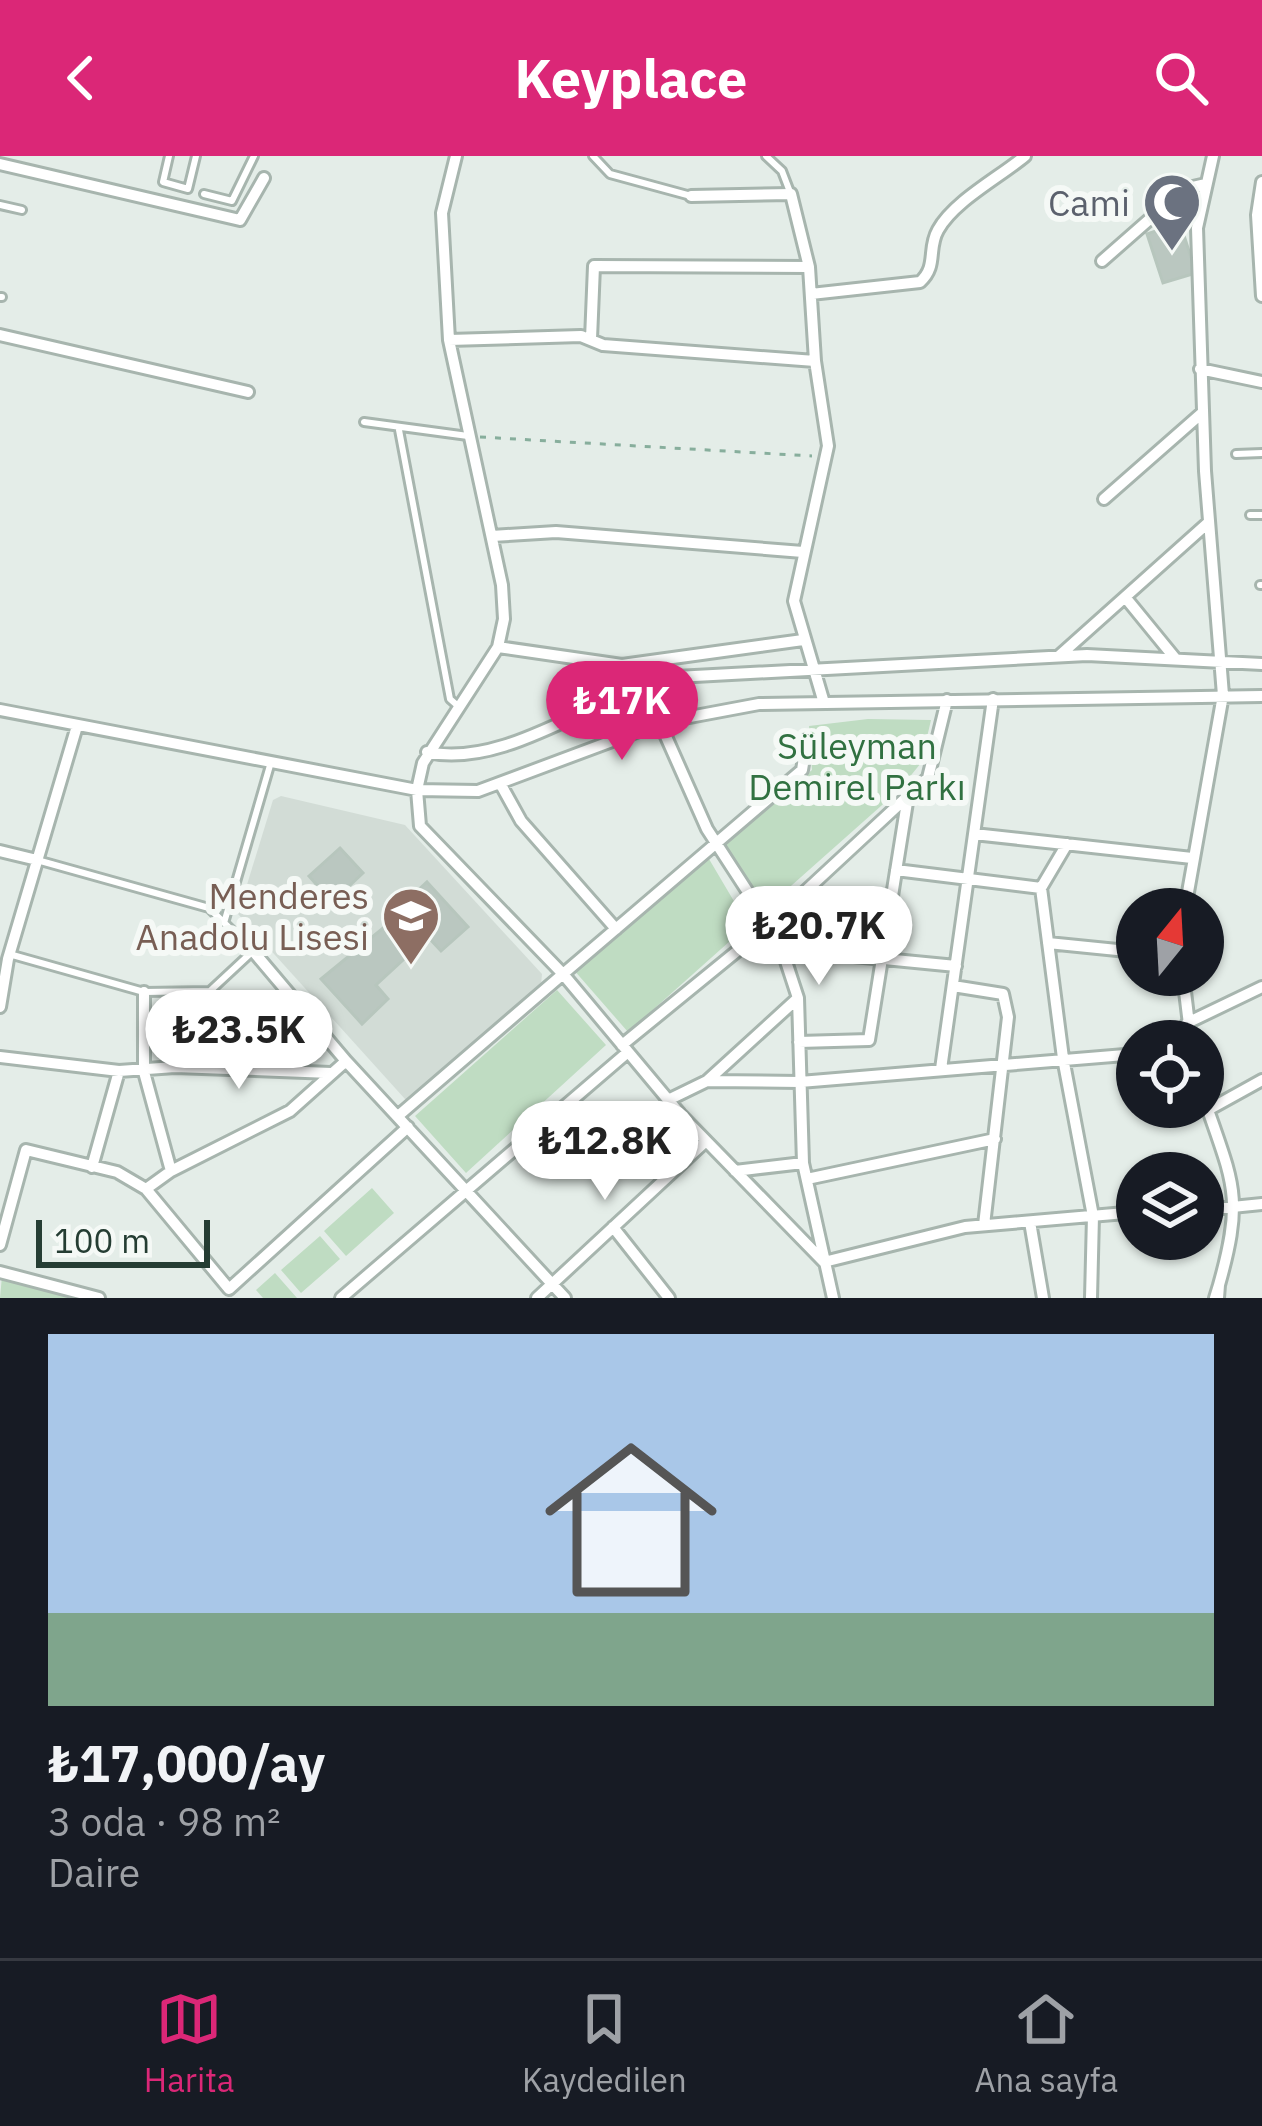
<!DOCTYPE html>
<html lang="tr">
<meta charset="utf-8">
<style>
body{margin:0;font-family:"IBM Plex Sans",sans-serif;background:#20242c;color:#f1f3f6;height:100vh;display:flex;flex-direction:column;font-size:45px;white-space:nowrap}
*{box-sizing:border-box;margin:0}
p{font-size:39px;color:#9ea1a6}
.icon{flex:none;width:66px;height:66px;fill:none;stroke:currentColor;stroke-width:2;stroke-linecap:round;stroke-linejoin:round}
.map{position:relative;height:1142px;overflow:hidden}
.drawer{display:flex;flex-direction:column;background:#171b24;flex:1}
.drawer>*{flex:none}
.needle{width:78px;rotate:18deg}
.fabs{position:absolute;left:1116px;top:732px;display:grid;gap:24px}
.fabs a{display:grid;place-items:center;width:108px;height:108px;border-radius:50%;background:#171b24;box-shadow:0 3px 9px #0004;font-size:60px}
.scale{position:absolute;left:36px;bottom:30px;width:174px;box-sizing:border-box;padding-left:12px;border:6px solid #253d33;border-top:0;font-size:33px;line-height:42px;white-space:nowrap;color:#253d33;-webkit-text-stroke:9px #f5f9f6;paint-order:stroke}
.price{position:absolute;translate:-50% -102px;padding:0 27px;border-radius:42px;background:#fff;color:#222;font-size:39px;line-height:78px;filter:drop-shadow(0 3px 6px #0008)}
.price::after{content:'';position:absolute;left:50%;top:72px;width:36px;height:27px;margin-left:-18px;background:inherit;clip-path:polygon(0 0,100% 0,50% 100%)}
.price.active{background:#db2777;color:#fff}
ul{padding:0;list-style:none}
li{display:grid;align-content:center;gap:24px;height:636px;padding:0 48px}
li+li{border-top:3px solid #363941}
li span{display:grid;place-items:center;height:372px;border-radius:0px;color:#555}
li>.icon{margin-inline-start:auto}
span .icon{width:216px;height:216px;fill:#fffc;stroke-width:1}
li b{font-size:51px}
header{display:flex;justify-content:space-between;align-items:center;height:156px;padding:0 48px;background:#db2777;color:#fff;font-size:54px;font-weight:700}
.dock{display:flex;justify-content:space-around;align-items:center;height:168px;border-top:3px solid #363941;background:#171b24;font-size:33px;color:#9ea1a6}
.dock a{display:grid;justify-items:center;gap:6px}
.dock .active{color:#db2777}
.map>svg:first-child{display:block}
.built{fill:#d2dcd6}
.green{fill:#bfdcc2}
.building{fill:#bac7c0;stroke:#b7c6bd;stroke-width:3}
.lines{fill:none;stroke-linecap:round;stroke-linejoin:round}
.service-casing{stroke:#a7b5ae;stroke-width:12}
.minor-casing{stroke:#a7b5ae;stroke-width:16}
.path{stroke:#87ae9c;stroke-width:3;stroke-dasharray:6 9;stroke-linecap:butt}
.service{stroke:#fff;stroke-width:6}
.minor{stroke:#fff;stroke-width:10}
.labels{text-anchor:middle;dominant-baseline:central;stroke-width:12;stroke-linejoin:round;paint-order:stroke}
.worship-label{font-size:36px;fill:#5b616d;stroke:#f5f9f6;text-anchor:end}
.park-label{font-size:36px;fill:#317141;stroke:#f5f9f6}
.education-label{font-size:36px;fill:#785e54;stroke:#f5f9f6;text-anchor:end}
</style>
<header><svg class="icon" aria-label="back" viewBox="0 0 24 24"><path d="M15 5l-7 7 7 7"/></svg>Keyplace<svg class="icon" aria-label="search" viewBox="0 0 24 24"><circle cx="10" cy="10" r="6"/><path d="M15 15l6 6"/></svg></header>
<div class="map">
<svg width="1262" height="1142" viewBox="0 0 1262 1142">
<rect width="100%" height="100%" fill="#e4ede8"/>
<path class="built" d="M281,640L405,669L542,818L541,829L413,943H405L238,758L273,644Z"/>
<path class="green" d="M868,563L931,564L921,607L899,634L765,753L724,687L812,614L809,570Z
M709,703L748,769L628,876L573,813Z
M557,834L606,889L466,1017L415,960Z
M372,1032L394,1057L346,1100L324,1075Z
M320,1080L340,1103L301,1137L281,1114Z
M275,1117L297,1142H263L256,1134Z
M2,1120L82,1142H0Z"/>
<path class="building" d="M1180,67L1196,117L1163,127L1147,78Z
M340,692L363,717L332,746L309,720Z
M427,726L468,771L441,795L428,781L376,829L388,843L362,868L321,823L404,755L400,751Z"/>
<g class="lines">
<g class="service-casing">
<path id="service" d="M169,0L163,26L188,33L196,0
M593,0L610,18L691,40
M766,0L782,15L790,36
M204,38L232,45L254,0
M0,49L22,54
M0,141H2
M364,266L468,280
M399,274L450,543L458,550
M1236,298L1262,297
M1250,359H1262
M1260,429H1262
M224,767L271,606
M9,798L144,836L210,835L253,795L209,752L37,704"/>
</g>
<g class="minor-casing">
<path id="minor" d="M0,8L240,64L264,22
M1262,26L1257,59L1262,140
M691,40L791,38L809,111L815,205L828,290L794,445L824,547
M1102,105L1184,33L1206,28
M811,138L920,126C938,110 927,93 938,74C954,45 1000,21 1025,0
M0,179L248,236
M591,183L594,110L809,111
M449,184L581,180L603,189L815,205
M1200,213L1262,226
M1104,343L1202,257
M492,380L556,376L803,396
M1125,441L1174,501
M498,491L622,509L803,484
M1059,500L1209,366
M0,554L417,634L478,635L663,566L759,548L1262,540
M660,567L707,673L779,784L798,842L803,1007L833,1142
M807,584L802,614L563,818L680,958L824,1106L965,1071L1137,1056
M427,596C508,614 602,534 676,521L1087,499L1262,508
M500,627L521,665L616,773
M974,678L1192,702
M1067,688L1041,732L1063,902L1093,1060L1091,1142
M0,695L37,704
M896,714L1041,732
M1185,753L1223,539L1205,315L1197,72L1213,0
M1048,787L1137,796
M782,793L956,810
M1183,819L1191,885
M953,830L1003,838L1008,861L984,1069
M0,851L8,803L77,570
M1187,867L1262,831
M799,886L869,884L908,640L928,622L947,544
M622,889L769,769L908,640
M0,901L119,915L175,911L331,917
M346,905L565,1142
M941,913L993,543
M707,925L798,842
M1203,939C1232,1026 1245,1037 1219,1129
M668,944L707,925L800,926L1137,898
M1208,954L1262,924
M398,960L563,818L420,670L417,634L423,607L498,491L504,463L502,429L449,184L442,57L456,0
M92,1011L119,915
M171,1015L290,955L346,905L253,795
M735,1015L803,1007
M807,1023L995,983
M146,1033L229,1133L408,971
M1203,1054L1262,1048
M1030,1066L1043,1142
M613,1071L669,1142
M0,1089L26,994L117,1016L146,1033L171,1015L144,916V836
M0,1116L99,1142
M341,1142L628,896
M537,1142L706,985
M1215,1142L1219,1129L1218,1142"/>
</g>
<path class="path" d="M480,281L812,300"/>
<use href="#service" class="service"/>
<use href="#minor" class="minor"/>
</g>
<defs>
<g id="mosque-pin" transform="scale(3)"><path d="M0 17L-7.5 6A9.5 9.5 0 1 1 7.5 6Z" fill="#6b7280" stroke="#f5f9f6"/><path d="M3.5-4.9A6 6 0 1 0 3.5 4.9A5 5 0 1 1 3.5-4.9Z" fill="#fff"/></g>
<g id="school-pin" transform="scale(3)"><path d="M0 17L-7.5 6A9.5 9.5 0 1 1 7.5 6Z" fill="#8d6e63" stroke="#f5f9f6"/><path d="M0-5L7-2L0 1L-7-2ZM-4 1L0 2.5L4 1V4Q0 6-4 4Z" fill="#fff"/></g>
</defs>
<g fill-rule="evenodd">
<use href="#mosque-pin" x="1172" y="46"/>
<use href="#school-pin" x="411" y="760"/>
</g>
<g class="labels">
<g class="worship-label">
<text x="1130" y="46">Cami</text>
</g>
<g class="park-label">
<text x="857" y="589">Süleyman<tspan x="857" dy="41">Demirel Parkı</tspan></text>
</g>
<g class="education-label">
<text x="369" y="739">Menderes<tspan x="369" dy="41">Anadolu Lisesi</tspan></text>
</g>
</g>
</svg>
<div class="fabs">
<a><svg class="needle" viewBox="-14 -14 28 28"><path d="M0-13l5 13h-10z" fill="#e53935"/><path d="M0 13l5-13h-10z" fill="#9ea1a6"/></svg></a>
<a><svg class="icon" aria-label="locate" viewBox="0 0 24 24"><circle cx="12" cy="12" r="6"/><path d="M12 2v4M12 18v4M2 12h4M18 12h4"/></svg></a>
<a><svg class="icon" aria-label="layers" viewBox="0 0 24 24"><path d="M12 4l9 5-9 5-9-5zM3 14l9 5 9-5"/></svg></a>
</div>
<div class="scale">100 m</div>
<b class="price active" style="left:622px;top:607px">₺17K</b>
<b class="price" style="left:819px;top:832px">₺20.7K</b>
<b class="price" style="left:239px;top:936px">₺23.5K</b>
<b class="price" style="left:605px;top:1047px">₺12.8K</b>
</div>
<section class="drawer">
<ul>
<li><span style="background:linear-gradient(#a9c7e8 75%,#7fa58c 0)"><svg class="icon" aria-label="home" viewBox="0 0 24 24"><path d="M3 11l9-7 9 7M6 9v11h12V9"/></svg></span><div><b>₺17,000/ay</b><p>3 oda · 98 m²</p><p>Daire</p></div></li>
</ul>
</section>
<nav class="dock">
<a class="active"><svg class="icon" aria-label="map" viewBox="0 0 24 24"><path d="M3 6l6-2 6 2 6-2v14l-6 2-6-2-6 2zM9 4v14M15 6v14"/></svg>Harita</a>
<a><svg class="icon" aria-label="saved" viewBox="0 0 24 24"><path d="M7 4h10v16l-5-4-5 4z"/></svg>Kaydedilen</a>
<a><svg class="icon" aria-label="home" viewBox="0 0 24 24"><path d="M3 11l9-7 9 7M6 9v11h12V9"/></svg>Ana sayfa</a>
</nav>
